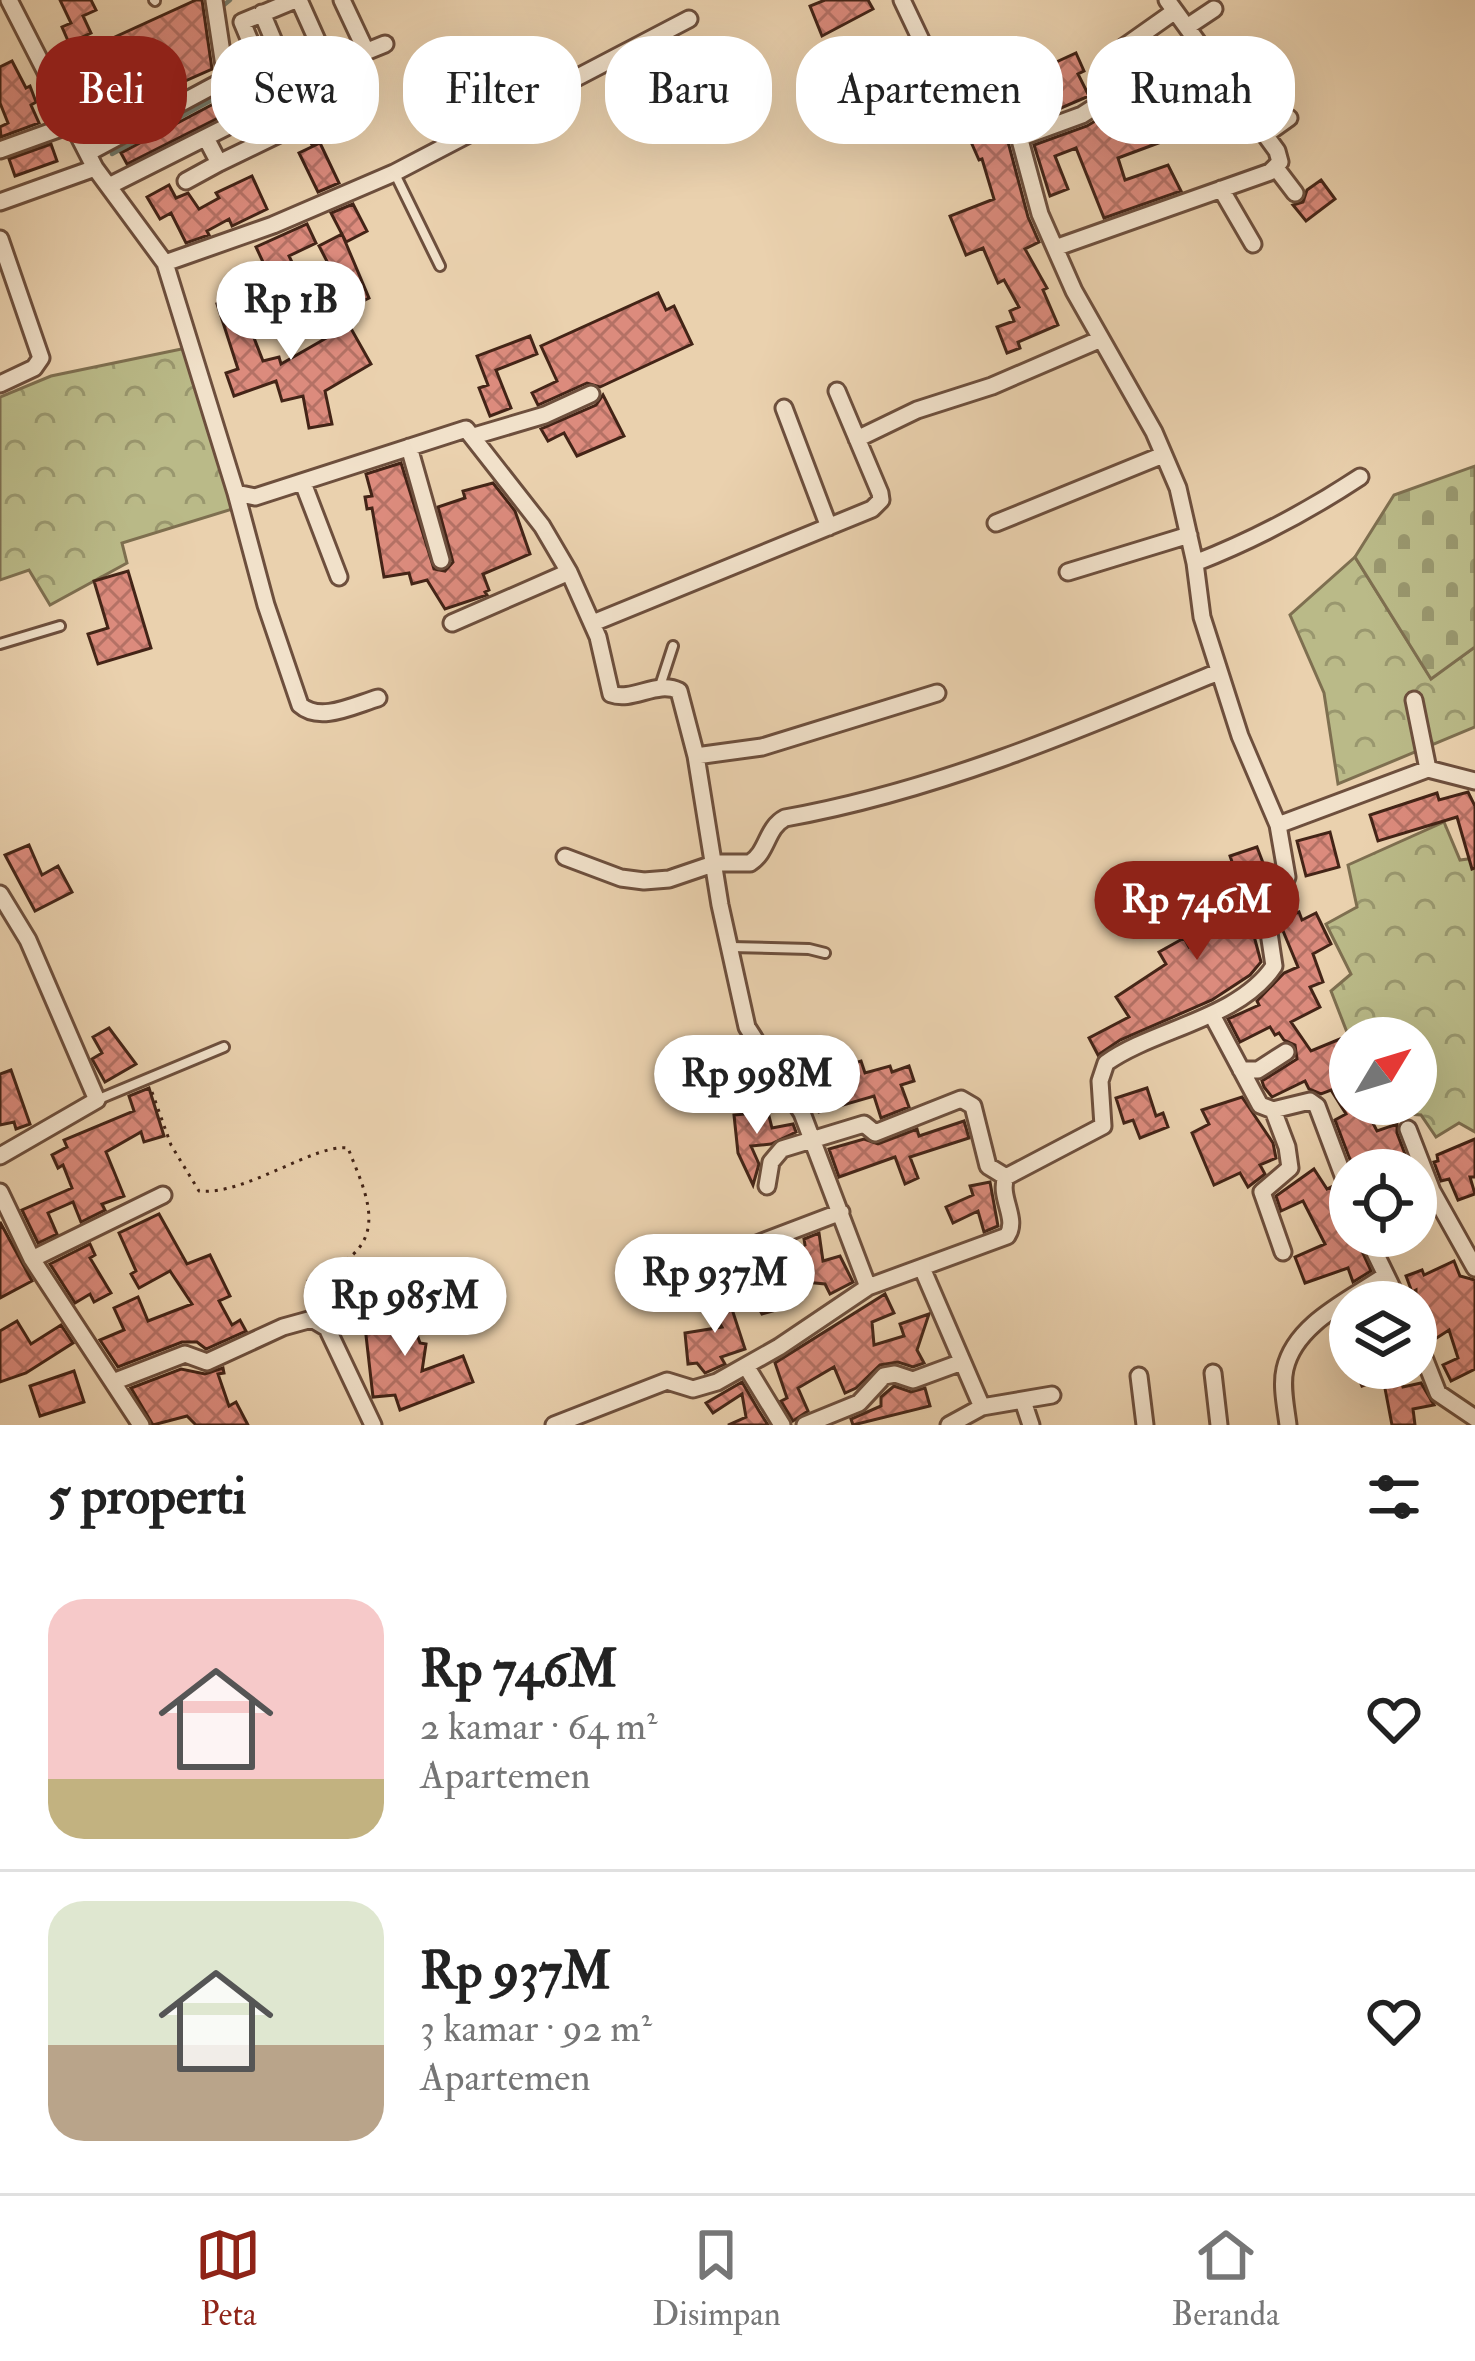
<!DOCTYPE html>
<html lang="id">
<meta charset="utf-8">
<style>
body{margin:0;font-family:"IM FELL Double Pica",serif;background:#f6f6f6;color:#222;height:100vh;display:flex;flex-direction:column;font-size:45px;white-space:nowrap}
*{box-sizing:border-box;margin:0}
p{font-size:39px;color:#767676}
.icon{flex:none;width:66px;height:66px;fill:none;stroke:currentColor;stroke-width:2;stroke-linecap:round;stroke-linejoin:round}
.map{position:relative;height:1425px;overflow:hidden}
.panel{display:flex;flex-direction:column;background:#fff;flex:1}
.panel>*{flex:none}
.hud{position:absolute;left:36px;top:36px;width:1404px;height:108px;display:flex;gap:24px}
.needle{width:78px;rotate:52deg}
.buttons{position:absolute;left:1329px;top:1017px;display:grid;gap:24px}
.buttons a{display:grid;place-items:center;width:108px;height:108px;border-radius:50%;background:#fff;box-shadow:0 12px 48px #0002;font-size:60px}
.price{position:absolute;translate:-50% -102px;padding:0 27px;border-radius:42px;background:#fff;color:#222;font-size:39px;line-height:78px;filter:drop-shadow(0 3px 6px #0008)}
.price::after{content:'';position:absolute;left:50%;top:72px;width:36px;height:27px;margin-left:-18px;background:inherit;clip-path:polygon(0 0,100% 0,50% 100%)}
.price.selected{background:#8f2418;color:#fff}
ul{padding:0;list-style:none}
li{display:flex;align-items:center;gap:36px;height:300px;padding:0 48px}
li+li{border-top:3px solid #e0e0e0}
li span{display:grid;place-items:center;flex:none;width:336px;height:240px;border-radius:36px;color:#555}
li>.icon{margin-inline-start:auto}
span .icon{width:144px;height:144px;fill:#fffc;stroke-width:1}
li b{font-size:51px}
h2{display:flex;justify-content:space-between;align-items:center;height:144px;padding:0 48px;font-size:51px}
.pill{padding:0 42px;border-radius:48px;background:#fff;box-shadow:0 12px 48px #0002;font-size:42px;line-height:108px}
.pill.selected{background:#8f2418;color:#fff}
.menu{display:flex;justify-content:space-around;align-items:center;height:168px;border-top:3px solid #e0e0e0;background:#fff;font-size:33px;color:#767676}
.menu a{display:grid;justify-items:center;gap:6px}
.menu .selected{color:#8f2418}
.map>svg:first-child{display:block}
.forest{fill:url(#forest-crowns);stroke:#7e6f50;stroke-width:3}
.cemetery{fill:url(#cemetery-stones);stroke:#7e6f50;stroke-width:3}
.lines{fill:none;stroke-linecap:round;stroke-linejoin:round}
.stream{stroke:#777d6d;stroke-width:4.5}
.building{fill:url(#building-cross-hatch);stroke:#432417;stroke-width:3}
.service-casing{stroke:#6d4f3d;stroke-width:14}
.minor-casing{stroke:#6d4f3d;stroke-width:21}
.path{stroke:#432417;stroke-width:3;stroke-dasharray:3 6;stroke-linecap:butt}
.service{stroke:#f1e1ca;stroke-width:8}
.minor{stroke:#f1e1ca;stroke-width:15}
</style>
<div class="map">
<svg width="1475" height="1425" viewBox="0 0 1475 1425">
<defs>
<pattern id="forest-crowns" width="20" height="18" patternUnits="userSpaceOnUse" patternTransform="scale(3)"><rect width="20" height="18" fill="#baba88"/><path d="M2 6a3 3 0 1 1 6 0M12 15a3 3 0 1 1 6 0" fill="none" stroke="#99976e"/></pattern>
<pattern id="cemetery-stones" width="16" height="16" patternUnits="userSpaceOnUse" patternTransform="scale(3)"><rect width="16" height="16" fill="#baba88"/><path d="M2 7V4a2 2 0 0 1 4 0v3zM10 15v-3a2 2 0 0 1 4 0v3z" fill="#99976e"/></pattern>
<pattern id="building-cross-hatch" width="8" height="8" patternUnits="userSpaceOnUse" patternTransform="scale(3)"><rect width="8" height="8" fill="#dc8b7d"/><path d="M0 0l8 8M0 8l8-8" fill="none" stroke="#b47165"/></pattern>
</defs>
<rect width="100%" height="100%" fill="#ead1ae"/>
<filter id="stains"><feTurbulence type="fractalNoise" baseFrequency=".00167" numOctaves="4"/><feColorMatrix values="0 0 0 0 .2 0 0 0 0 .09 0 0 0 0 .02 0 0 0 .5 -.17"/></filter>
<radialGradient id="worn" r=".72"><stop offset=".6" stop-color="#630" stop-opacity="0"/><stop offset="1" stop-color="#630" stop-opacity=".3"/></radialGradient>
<path class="forest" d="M196,346L242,506L122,543L127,563L50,605L29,570L0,580V397L51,376Z
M1355,557L1431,678L1475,647V727L1338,784L1324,693L1290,615Z
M1444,822L1460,860L1475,858V1132L1459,1123L1436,1137L1421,1115L1377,1112L1374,1104H1416V1038L1350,1040L1331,991L1351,974L1326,924L1357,907L1348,865Z"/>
<path class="cemetery" d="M1475,466V647L1431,679L1355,557L1394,495Z"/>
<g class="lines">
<path class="stream" d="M219,9L230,0
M112,154L236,87L230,61"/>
</g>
<path class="building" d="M60,0H91L96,10L83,16L91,33L69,43L62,27L71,23Z
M196,0H202L212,69L167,89L148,41L98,63L91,48Z
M825,0H868L873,9L822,36L810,6Z
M1076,53L1084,71L1078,74L1089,96L1031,121L1024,102L1034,99L1027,80L1054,70L1052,64Z
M12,61L26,88L30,86L36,102L31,105L39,123L1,137L0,127L8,123L0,103V67Z
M922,78L950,117L921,134L910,116L918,111L905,88Z
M1142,93L1161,142L1118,158L1125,180L1168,165L1181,191L1104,218L1076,148L1055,156L1068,189L1050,196L1034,145L1087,126Z
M351,96L357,110L329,123L334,134L312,145L299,120Z
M219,101L226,114L127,164L121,153Z
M989,103L1003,123L1028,217L1039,242L1025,249L1047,288L1043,290L1058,325L1018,342L1020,348L1007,353L997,327L1014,321L1010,311L1019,307L1004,280L998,283L983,248L966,255L950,216L994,199L982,159L979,160L960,117Z
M320,143L339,183L318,192L299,153Z
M51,144L57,161L15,176L9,159Z
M252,176L267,209L232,226L229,219L207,231L209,235L186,243L171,213L160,219L147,197L169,185L176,198L188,193L199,209L219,198L216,193Z
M1321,180L1335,199L1306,221L1293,205L1303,202L1307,190Z
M353,204L367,231L346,242L331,213Z
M307,224L316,243L289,256L300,279L276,290L256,247Z
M342,234L369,298L342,311L331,269L319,246Z
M658,293L666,310L674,306L692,344L600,387L587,383L538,405L532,393L557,381L541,346Z
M256,296L260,318L247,320L263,361L279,357L281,364L349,325L371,364L325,391L332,424L309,428L303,396L282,401L276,381L234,396L226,373L238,369L217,304Z
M530,336L537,354L496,370L511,408L490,416L479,388L488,385L477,356Z
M603,395L624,436L577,456L564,433L548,441L541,429L596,405Z
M401,463L434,569L445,571L453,562L438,507L465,498L463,491L493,483L515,511L530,554L483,574L489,590L485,592L487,595L445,609L427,580L412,584L409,573L384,577L372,508L367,509L365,497L372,496L366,474Z
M128,571L151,648L98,664L88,634L108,628L94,581Z
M1468,792L1475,806V868L1472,869L1457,817L1378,841L1370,815L1437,793L1439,800Z
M1330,832L1339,867L1306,876L1297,841Z
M29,845L42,875L58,866L72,892L35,911L5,855Z
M1257,847L1265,868L1257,871L1265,900L1254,936L1261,962L1250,975L1212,1000L1120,1040L1098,1055L1089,1038L1129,1017L1116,997L1166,964L1159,952L1184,938L1189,947L1235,923L1226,885L1239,882L1230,856Z
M1299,912L1302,920L1316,913L1331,944L1313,954L1323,982L1310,987L1320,1007L1291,1022L1311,1051L1340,1039L1348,1054L1340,1059L1348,1077L1345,1078L1350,1087V1104H1363L1377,1131L1397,1124V1133L1411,1170H1354L1335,1120L1346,1114L1331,1090L1321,1094L1309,1089L1305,1081L1272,1097L1264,1087L1262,1081L1297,1059L1295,1045L1284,1040L1279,1033L1275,1035L1270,1027L1240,1042L1228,1019L1259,1005L1257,1001L1284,973L1298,967L1281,926L1285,917Z
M109,1028L136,1064L105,1082L92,1059L102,1053L93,1037Z
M861,1061L865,1073L890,1066L892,1072L909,1066L914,1081L901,1085L909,1107L881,1118L874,1096L819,1112L810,1082L816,1074Z
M11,1070L30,1124L16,1129L14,1122L0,1125V1074Z
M149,1088L164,1136L144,1142L141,1132L106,1152L124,1196L102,1204L105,1210L81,1222L73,1202L48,1213L57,1234L38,1243L22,1210L72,1188L63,1165L58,1168L52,1155L67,1147L64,1140L134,1111L129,1096Z
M1147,1088L1156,1116L1163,1113L1168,1127L1140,1138L1133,1120L1124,1123L1116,1098Z
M1242,1097L1273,1143L1276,1158L1260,1165L1265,1174L1248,1187L1240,1173L1214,1185L1192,1133L1209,1124L1202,1110Z
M768,1112L772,1128L793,1124L796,1132L771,1144L751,1146L759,1164L753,1185L738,1153L734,1115Z
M964,1121L969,1138L910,1157L918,1178L905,1184L895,1157L839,1177L829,1149L864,1139L878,1144L917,1129L919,1136Z
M1475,1139V1177H1470L1475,1194L1458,1200L1449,1179L1441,1181L1434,1162L1438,1161L1437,1155Z
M1314,1169L1327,1189L1331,1187L1350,1236H1355L1371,1271L1353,1282L1348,1268L1305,1283L1295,1257L1325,1244L1303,1201L1281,1211L1276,1196Z
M990,1182L998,1226L984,1232L978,1211L953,1223L946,1207L973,1195L970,1186Z
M159,1214L187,1264L210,1255L230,1296L219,1301L232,1325L240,1320L246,1331L206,1349L197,1342H182L118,1367L100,1340L124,1330L114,1308L138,1297L148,1321L192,1304L170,1271L139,1288L131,1274L136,1271L119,1233Z
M0,1222L32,1281L0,1298Z
M819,1233L823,1261L840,1256L853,1282L830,1294L825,1284L805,1282L773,1311L762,1314L747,1286L767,1275L760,1271L805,1245L804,1239Z
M90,1244L95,1255L90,1258L111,1293L94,1302L90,1294L75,1303L50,1264Z
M1454,1261L1460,1276L1475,1280V1369L1451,1381L1443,1365L1458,1358L1449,1330L1432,1341L1416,1314V1290L1412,1292L1406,1276L1422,1270L1424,1275Z
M730,1283L722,1299L726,1297L731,1306L745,1349L721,1357L725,1364L705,1373L697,1363L688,1364L685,1333L722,1327L705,1297Z
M885,1294L894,1313L872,1322L874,1345L904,1336L900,1324L929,1314L917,1350L924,1363L913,1367L898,1362L880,1365L856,1388L845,1393L834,1367L798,1388L808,1411L793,1421L781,1401L787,1398L775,1363Z
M394,1295L400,1328L413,1323L420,1343L426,1344L422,1371L463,1356L473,1382L400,1410L395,1395L373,1397L362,1300Z
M17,1321L31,1344L61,1325L73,1343L26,1373L0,1382V1331Z
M223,1368L224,1373L218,1374L229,1406L236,1402L248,1425H196L187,1416L153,1425L131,1388L181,1369L205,1374Z
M1354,1368H1405L1399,1371L1403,1387L1421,1383L1434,1405L1413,1409L1415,1425H1392L1383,1378L1362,1386Z
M74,1371L84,1402L40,1416L30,1386Z
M742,1382L759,1411L768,1425H728L746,1417L742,1394L713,1413L706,1403Z
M894,1386L911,1392L925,1388L930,1406L853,1425L851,1419L881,1406V1397Z"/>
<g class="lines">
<g class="service-casing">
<path id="service" d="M154,0L155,1
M395,174L440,266
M0,644L60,626
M659,689L673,646
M731,947L809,949L825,953
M99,1099L224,1047"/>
</g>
<g class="minor-casing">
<path id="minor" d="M9,0L95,168L165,263L236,493L255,497L466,429L542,526L569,572L598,637L611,694C633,702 657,680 679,691L696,756L720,905L747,1027L802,1113L868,1287
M299,0L329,67
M342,0L366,51
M262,13L291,82
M1187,27L1214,9
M1124,47L1175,11
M1227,80L1251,63
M268,95L251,56L255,53L242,22L295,0
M1265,135L1289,118
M1022,137L1082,115L1130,84
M206,138L219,163L281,133
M0,150L75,123
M88,153L226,79L214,0
M1276,168L1295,193
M186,181L219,163
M109,186L258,111L279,87L385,44
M1221,189L1253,244
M0,202L95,168
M0,239L41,358L34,368L0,384
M1055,248L1270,172L1280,162L1277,151L1167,0
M165,263L273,225L394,173L689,19
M784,408L829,527
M474,436L545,415L591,394
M857,439L917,410L992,386L1101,339
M409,447L441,560
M303,483L339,577
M236,493L266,605L300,705C320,723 354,705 378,698
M996,523L1163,455
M1195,563C1254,540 1307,512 1360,477
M1068,572L1189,535
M452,623L569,572
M593,623L872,509L881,500L880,493L837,391
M1414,700L1428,769
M696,756L762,747L937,693
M1278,825L1428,769L1475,781
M565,857L621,878L644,881L669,879L716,863H750C768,852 766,828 785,818C936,791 1077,731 1218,672
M0,894L28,940L97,1100L0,1156
M1212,1015L1260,1105L1273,1110L1310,1101L1317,1106L1350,1194
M1241,1070H1258L1286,1052
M776,1073L805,1071
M1273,1110L1287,1147L1290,1168L1262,1192L1283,1252
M1408,1129L1432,1191L1475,1268
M767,1186L771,1162L782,1149L864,1124L875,1133L961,1099L973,1106L988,1166L1006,1177
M0,1192L32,1259L141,1425
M1367,1236L1399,1302
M757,1244L841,1212
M32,1259L163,1195
M922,1268L982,1407
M1416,1337L1438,1393L1475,1418
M746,1366L782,1425
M1213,1373L1219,1425
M1139,1376L1145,1425
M113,1382L185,1354L207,1362L283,1327L312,1319L327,1328L373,1425
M1023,1401L1031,1425
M554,1425L667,1381L693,1389L717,1382L779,1347L868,1287L1007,1236C1019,1219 998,1197 1006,1177L1103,1126L1100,1081L1106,1063C1153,1029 1239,1019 1274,966L1268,926L1287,877L1278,825L1240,736L1202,617L1195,563L1178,488L1154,432L1074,291L1055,248L1040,214L1013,114L988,82L945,71L931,61L902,0
M805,1425L859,1403L884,1376L895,1374L913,1380L962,1362
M949,1425L982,1407L1052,1395
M1288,1425C1286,1408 1281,1386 1285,1369C1295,1323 1352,1299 1386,1275"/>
</g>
<path class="path" d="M152,1092L171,1145L199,1191C245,1196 315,1143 348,1148C362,1185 388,1231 346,1260C331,1270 317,1270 305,1284L311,1306"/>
<use href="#service" class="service"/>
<use href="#minor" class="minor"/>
</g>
<rect width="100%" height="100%" filter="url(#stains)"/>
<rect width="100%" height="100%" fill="url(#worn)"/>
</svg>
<div class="buttons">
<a><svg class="needle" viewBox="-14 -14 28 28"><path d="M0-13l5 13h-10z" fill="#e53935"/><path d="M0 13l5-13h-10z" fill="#767676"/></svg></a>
<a><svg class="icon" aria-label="locate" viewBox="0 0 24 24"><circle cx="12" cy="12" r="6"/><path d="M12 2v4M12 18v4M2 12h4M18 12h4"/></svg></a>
<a><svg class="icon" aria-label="layers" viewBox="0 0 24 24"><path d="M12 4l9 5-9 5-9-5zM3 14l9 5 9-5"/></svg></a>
</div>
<b class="price" style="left:291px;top:363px">Rp 1B</b>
<b class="price selected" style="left:1197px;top:963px">Rp 746M</b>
<b class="price" style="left:757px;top:1137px">Rp 998M</b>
<b class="price" style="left:715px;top:1336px">Rp 937M</b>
<b class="price" style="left:405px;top:1359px">Rp 985M</b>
<div class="hud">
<a class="pill selected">Beli</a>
<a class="pill">Sewa</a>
<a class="pill">Filter</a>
<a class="pill">Baru</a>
<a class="pill">Apartemen</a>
<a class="pill">Rumah</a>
</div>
</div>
<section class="panel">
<h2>5 properti<svg class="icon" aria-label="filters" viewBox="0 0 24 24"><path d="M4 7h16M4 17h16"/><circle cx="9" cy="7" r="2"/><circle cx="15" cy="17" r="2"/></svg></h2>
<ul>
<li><span style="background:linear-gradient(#f6c9c9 75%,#c2b280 0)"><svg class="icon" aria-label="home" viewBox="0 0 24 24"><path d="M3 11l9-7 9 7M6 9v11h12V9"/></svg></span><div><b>Rp 746M</b><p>2 kamar · 64 m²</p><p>Apartemen</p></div><svg class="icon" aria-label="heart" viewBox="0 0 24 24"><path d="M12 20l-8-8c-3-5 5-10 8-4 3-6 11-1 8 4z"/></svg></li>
<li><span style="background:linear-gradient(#dfe7d0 60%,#b9a48a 0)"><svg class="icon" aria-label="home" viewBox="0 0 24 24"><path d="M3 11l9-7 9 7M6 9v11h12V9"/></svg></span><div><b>Rp 937M</b><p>3 kamar · 92 m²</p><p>Apartemen</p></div><svg class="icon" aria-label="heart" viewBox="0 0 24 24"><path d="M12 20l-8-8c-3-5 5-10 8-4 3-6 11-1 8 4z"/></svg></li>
</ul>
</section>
<nav class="menu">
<a class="selected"><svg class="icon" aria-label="map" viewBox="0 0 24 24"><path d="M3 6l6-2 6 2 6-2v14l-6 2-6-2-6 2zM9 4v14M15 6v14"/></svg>Peta</a>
<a><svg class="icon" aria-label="saved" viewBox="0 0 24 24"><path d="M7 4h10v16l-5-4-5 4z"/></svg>Disimpan</a>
<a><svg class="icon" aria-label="home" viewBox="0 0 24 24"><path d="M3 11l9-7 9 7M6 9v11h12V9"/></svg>Beranda</a>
</nav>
